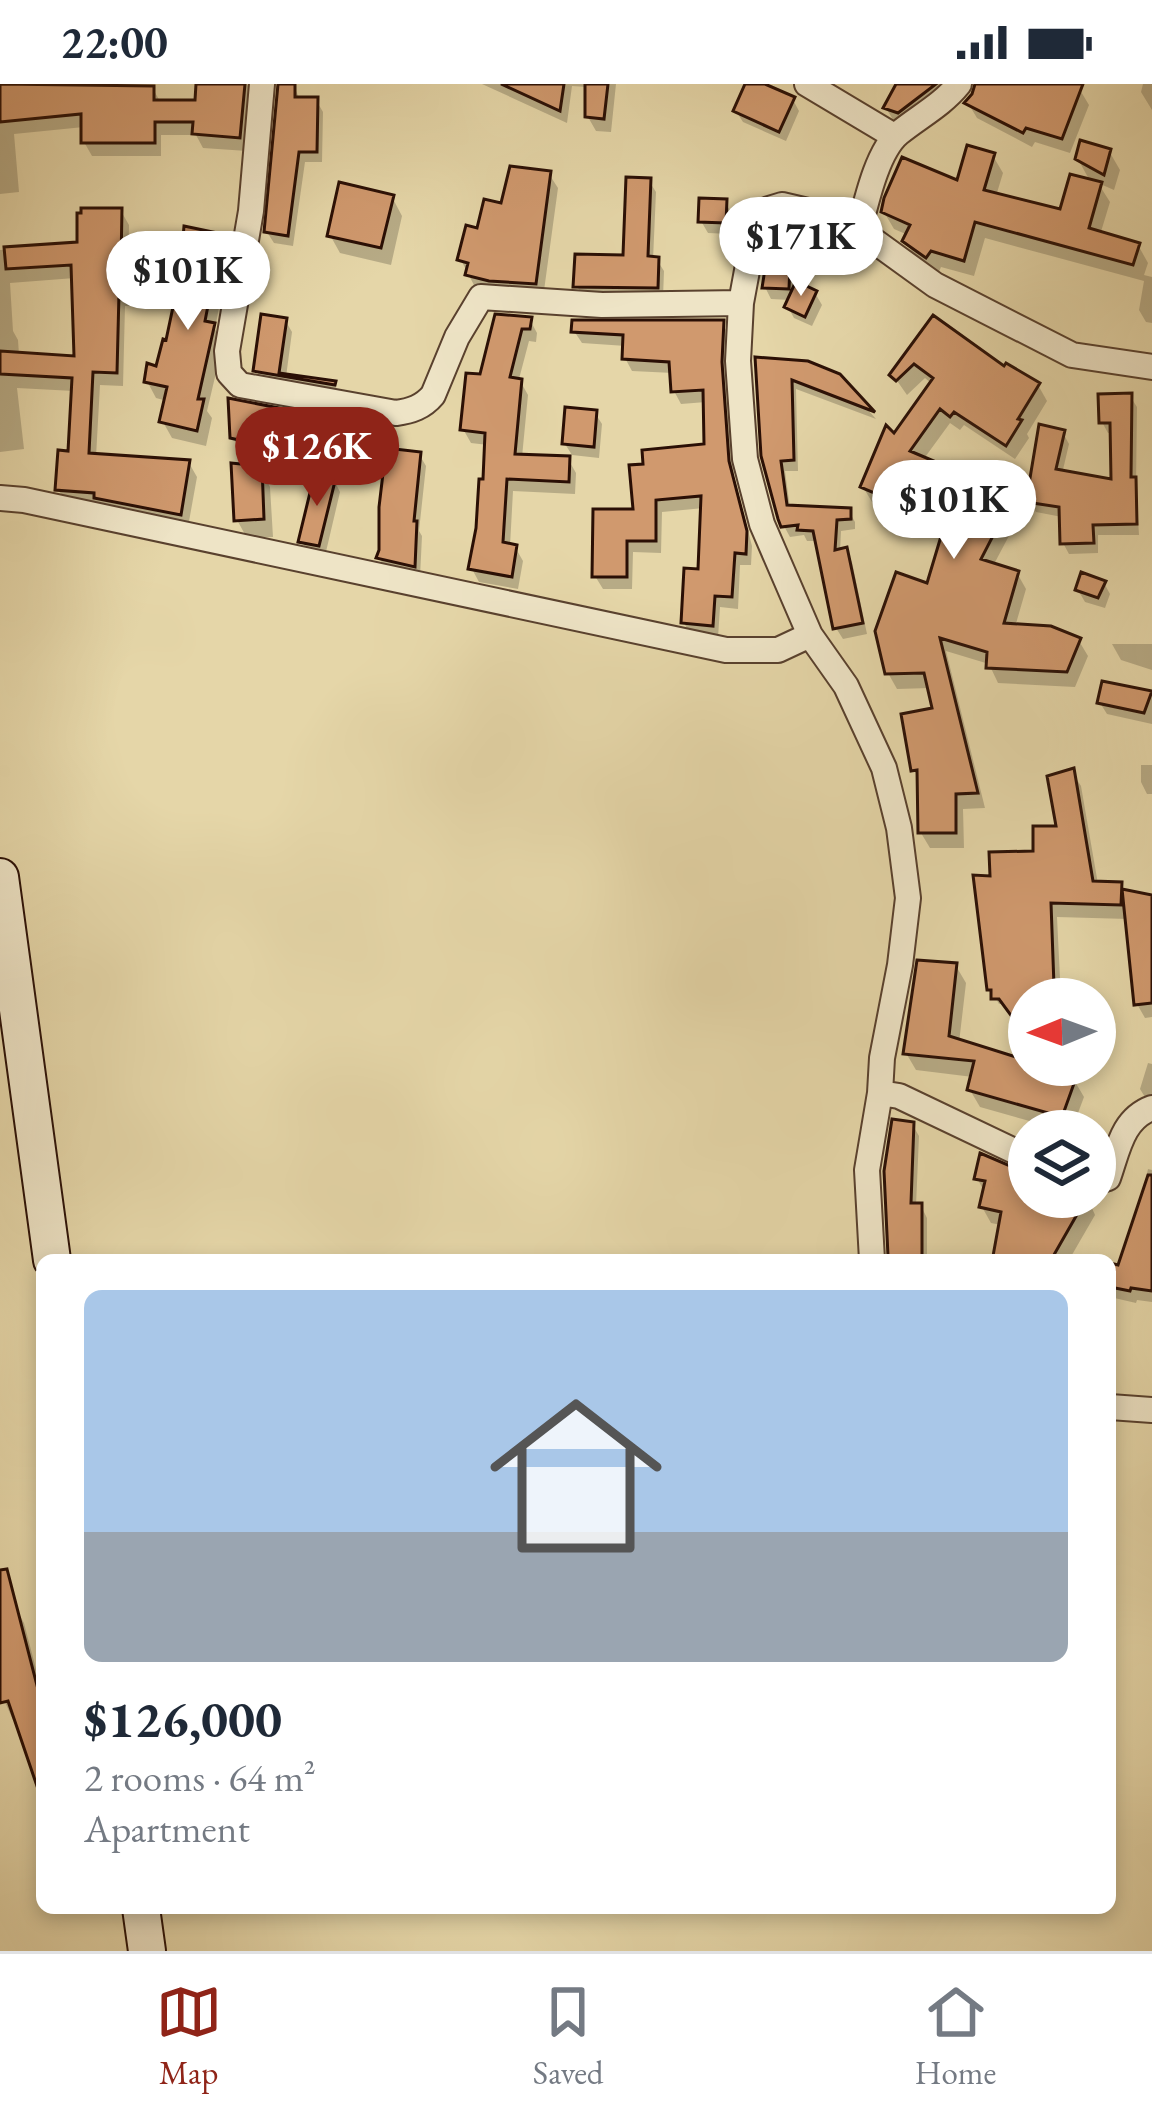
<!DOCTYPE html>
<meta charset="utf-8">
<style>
body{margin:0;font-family:"EB Garamond",serif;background:#f6f6f7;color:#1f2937;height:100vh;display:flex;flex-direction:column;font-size:45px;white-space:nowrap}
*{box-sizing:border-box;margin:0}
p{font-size:39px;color:#747a83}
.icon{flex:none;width:66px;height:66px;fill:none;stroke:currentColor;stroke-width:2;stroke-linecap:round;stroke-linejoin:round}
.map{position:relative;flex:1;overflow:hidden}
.sheet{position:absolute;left:36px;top:1170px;width:1080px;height:660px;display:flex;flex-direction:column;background:#fff;border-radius:18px;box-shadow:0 6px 18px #0003}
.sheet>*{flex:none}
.needle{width:78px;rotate:269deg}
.fabs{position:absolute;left:1008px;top:894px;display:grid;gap:24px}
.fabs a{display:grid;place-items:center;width:108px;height:108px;border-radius:50%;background:#fff;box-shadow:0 6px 18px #0003;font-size:60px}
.price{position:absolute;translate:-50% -102px;padding:0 27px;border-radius:42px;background:#fff;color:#222;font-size:39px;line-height:78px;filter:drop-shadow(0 3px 6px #0008)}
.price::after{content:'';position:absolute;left:50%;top:72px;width:36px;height:27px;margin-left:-18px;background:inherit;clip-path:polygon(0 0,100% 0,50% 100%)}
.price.on{background:#8f2418;color:#fff}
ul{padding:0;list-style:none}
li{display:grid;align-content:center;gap:24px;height:636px;padding:0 48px}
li+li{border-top:3px solid #e0e1e3}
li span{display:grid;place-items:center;height:372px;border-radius:18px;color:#555}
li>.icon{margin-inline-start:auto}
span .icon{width:216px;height:216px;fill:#fffc;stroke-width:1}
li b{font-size:51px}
.status{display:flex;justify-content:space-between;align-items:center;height:84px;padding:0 60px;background:#fff;direction:ltr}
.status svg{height:33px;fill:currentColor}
.tab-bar{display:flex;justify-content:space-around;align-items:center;height:168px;border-top:3px solid #e0e1e3;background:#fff;font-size:33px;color:#747a83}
.tab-bar a{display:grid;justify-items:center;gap:6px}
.tab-bar .on{color:#8f2418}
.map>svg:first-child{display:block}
.shadow{fill:#0003;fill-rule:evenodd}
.building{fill:#d0996e;stroke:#2a0f05;stroke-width:3}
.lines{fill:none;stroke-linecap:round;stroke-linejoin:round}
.street-casing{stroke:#59412e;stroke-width:28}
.secondary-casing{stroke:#2a0f05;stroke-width:40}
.street{stroke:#eee4c6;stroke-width:24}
.secondary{stroke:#eee4c6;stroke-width:36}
</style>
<div class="status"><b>22:00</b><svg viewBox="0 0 49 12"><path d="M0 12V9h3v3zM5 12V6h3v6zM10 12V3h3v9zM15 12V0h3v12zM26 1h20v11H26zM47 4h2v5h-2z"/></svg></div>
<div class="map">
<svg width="1152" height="1867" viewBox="0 0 1152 1867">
<rect width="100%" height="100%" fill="#e5d6a8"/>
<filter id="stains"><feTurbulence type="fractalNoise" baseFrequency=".00167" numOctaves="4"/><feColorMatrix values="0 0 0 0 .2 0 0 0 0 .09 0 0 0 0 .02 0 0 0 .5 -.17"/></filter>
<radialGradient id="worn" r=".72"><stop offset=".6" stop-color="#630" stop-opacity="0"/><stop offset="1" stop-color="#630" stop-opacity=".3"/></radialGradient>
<path class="shadow" d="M32,0H95L98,5H153L161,19H197L199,0H247L253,10L247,67L203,64L196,51H161V72H92L84,58V43L14,50L19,108L0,110V3Z
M280,0H293L300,16H316L323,28L322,78H305L293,162L274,159L267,148Z
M482,0H616L611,48L596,47L588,33V3L572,2L567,39Z
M748,0H758L793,16L799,27L786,57L743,38L736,27Z
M900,0H966L895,39L886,24Z
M975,0H1066L1080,6L1089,21L1070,69L1035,58L1032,63L977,34L968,19L978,5Z
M1143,0H1152V26L1141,8Z
M1109,67L1120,86L1114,106L1098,99L1110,118L1100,151L1138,161L1148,179L1144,191L1152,193V239L1146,238L1139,226L1144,197L985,154L974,192L941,183L938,190L915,174L905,156L908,151L894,145L884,128L959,100L993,72L1003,89L996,112L1062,129L1091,99L1078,75Z
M549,90L558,104L543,214L476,205L461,176L503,122Z
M649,97L656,108L653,176H657L664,187L663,214L583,213L577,202L626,175Z
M392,113L402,132L391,181L340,169L330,151Z
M725,118L732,130L731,150L708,149L701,137Z
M121,127L129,141L128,183L136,196L135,222H125L123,302L100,301L96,373L189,379L197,393L188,443L66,419L58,405L71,370L74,307L17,304L24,365L0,368V166L80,161ZM75,194L77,275L19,271L18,256L13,247L10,199Z
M220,152L229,169L215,245L223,259L207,327L212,334L206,362L172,354L163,338L167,317L156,314L147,297L159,285Z
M790,162L796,173L795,200L815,209L822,221L812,242L794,234L788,223L791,216L771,215L765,203Z
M498,234L530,236L537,249L536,258L529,257L519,295L528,311L522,373L568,375L576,389L575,410L513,407L510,462L515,463L523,477L518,505L479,498L472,485L486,399L488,361L471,359L463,345L482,293Z
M934,235L1005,286L1038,301L1047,317L1027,350L1029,354L1015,375L964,341L960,346L950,339L923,376L1011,415L1020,431L993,482L1017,489L1026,505L1015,543L1079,557L1088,572L1075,603L998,599L989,580L946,567L985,724L963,725L964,764H930L921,749L920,696L914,686L935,627L930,604L897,605L888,589L929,503L945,450L872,418L863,403L932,300L925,294L907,311L893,291Z
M285,236L292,248L286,293L334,300L341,312L263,298L256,286Z
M722,239L729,251L727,293L734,392L752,462L751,481H740L738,525L720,523L718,554L691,551L684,539L701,488L704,424L662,428L661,469L633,468L632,505H603L595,492L637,428L707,363L706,318L681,320L674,307L673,289L632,287L625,274L626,262L582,259L574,247Z
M758,276L838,292L876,335L796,305L798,387H785L790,424L849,427L855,438V445L841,447L840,468L845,467L852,478L867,550L843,555L836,544L818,457H807L804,451L790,453L784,442Z
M1130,312L1137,323L1136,403L1139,451H1098V469L1069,470L1063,459L1062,433L1036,428L1029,417L1063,349L1069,360L1062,390L1115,399L1114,349H1108L1102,338Z
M231,318L328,337L338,353L336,367L320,365L316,358L267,350L268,376L243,370L233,353Z
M595,329L602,340L599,374L572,371L565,360Z
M419,370L426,382L419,447L422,452L420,493L386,485L379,474Z
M260,384L270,403L273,453L247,454L237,436Z
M334,396L340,408L325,472L308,469L302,457Z
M1104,499L1110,510L1105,524L1085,518L1078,506Z
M1112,560H1152V586L1121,576Z
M1104,600L1152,611V640L1107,630L1100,619Z
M1141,681H1152V710H1147L1141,698Z
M1072,688L1081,702L1098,800L1120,801L1124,808L1152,813V933L1145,934L1137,920L1128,835L1057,833L1061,915H1029V918L999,920L990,905L993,795L1036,770L1059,745Z
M956,882L966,899L959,959L1074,996L1084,1013L1072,1045L1077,1047H1042L1044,1041L980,1023L970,1006L973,993L916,986L906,969ZM1057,1019L1070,1042H1064L1052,1022Z
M1095,916L1101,926L1103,941L1095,942Z
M1148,979L1152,980V1019L1148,1018L1140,1005Z
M912,1040L919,1052L916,1122H921L927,1134V1176H894L891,1171Z
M1095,1054L1102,1056L1111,1073L1095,1101Z
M1148,1085L1152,1086V1218L1137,1216L1136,1219L1110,1213V1182L1120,1184L1136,1137Z
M1029,1092V1113H1087L1095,1131L1069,1176H999L996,1171L1001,1141L991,1139L982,1123L985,1109L977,1094Z
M14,1521L24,1539L42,1608V1709L17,1635L13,1636L0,1607V1525Z"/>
<path class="building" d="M0,0L154,2V16H195L196,0H245L240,54L192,50L193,38H155V59H81V30L0,38Z
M278,0H295V13H318L317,68H299L288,152L264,148Z
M501,0H564L560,27Z
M585,0H608L604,35L585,33Z
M745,0H765L795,13L779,48L733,27Z
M896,0H936L898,29L883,24Z
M975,0H1083L1062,55L1026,44L1023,49L964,19L972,10Z
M1080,56L1111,65L1104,91L1075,75Z
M967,61L995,69L984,106L1060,125L1070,90L1102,98L1089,144L1140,159L1133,181L975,138L964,177L931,167L926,174L902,157L910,141L881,128L884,114L902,73L957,96Z
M510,82L551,87L536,200L489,197L465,191L468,179L457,176L466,141L477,144L484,115L501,119Z
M626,93L651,94L648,172L659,173L658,204L573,203L575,170L623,171Z
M339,98L394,111L381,164L327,152Z
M699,114L727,115L726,139L698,138Z
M81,124H122L121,179L129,180V209H119L117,289L93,288L89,369L190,376L181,431L94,414V409L55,406L58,366L68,367L72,294L0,290V267L74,272L71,181L6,185L4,163L77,158V129H81Z
M184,142L222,150L205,237L215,239L198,315H204L197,347L159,338L167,303L144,298L147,279L156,282L163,255L166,256L180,190Z
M791,159L789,205L762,204L768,165Z
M796,197L817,207L805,233L784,223Z
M261,230L287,234L279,289L336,297L335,301L253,287Z
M495,230L532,233L530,245H522L510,293L522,295L515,370L570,372L569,398L507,395L503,458L517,461L512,493L468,485L476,444L479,395H483L485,349L460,346L466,289L480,290Z
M933,231L1004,282L1006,279L1040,299L1018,335L1022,336L1006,362L954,328L950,333L940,325L910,367L969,392L970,390L1013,413L981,475L1019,487L1004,539L1051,542L1081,554L1067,588L986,584L987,568L940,554L978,709L956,710V749H918L917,686L911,687L901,630L932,624L924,589L885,590L875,547L896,488L927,499L945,439L860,403L886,341L894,349L933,294L914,280L896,297L889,291Z
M572,236H724L722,278L729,377L747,447L746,470L735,469L732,513L715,512L713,542L681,539L684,484L698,485L701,412L656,416V457H627V493H592L593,425H633L629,381L643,380L642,366L704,360L703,306L671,308L669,278L622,275L623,251L571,248Z
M755,273L808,277L840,290L875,328L792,296L794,376L781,377L787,421L851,424V435L837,436L835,466L847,463L863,539L833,545L813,447L797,446L798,441L781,443L778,435L761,372Z
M1132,309L1131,393H1136L1137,440L1093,441L1094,459L1060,460L1059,423L1026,418L1039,340L1065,346L1056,385L1111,395L1110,339H1099L1098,310Z
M228,314L330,334L328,352L308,349V343L259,335L261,361L230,354Z
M565,323L597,326L594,363L562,360Z
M386,364L421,368L414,437H417L415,483L376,474L379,466V423Z
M231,379L262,382L264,435L234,437Z
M315,388L336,393L319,462L298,458Z
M1081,488L1106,497L1098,514L1075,506Z
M1102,597L1152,607L1144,629L1097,619Z
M1074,684L1093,797L1122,798L1121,821L1051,819L1054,902L1063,915H1029V956L999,915H991V906H987L973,791L990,792L989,768L1033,767V742H1056L1047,692Z
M1122,805L1152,811V919L1134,921Z
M917,876L957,879L949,952L1029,977V981H1042L1076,994L1062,1033L967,1006L974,977L903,970Z
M892,1035L914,1038L911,1119H922V1176H902V1172H888L884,1087Z
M980,1069L1029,1090V1113H1087L1051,1176H1012L993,1172L1001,1128L979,1123L985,1097L974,1095Z
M1148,1091H1152V1207L1131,1204L1130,1207L1110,1203V1179L1118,1181Z
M7,1485L42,1621V1708H39L8,1617L0,1619V1486Z"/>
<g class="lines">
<g class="street-casing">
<path id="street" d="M262,0L251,127L227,267L229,289L240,301L396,329C411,327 423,323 433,311L457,253L481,213L602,221L741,219
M807,0L894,52
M859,146C866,119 877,67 899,49C920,32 942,21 959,0
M0,414L24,416L726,566H778L810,551
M880,1009L899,1012L1029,1074
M1095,1098L1108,1094C1118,1066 1122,1035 1152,1024
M872,1176L867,1086L880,1009L882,974L900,881L908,814L899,744L884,684L846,602L810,551L762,440L745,375L738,277L741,219L756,138L766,126L782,121L812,128L859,146L935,201L1072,271L1152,283
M1110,1323L1152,1326"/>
</g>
<g class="secondary-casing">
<path id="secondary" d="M0,793L52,1176
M141,1824L147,1867"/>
</g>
<use href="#street" class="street"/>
<use href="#secondary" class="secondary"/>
</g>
<rect width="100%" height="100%" filter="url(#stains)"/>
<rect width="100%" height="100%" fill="url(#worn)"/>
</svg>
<div class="fabs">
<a><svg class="needle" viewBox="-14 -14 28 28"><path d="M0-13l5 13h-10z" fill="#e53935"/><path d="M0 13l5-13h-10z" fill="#747a83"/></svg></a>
<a><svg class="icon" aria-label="layers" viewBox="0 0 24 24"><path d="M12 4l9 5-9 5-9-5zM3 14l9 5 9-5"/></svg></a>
</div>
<b class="price" style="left:801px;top:215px">$171K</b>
<b class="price" style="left:188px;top:249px">$101K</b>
<b class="price on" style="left:317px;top:425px">$126K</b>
<b class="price" style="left:954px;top:478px">$101K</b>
<section class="sheet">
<ul>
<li><span style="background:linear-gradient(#a9c7e8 65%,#9aa5b1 0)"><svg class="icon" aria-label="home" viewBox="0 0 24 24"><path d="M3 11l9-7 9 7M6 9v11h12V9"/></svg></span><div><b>$126,000</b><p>2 rooms · 64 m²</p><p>Apartment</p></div></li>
</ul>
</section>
</div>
<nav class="tab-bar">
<a class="on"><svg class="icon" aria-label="map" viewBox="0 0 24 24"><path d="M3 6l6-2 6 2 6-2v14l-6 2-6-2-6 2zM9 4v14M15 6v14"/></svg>Map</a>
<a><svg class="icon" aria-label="saved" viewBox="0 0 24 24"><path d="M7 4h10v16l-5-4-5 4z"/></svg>Saved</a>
<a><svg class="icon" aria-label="home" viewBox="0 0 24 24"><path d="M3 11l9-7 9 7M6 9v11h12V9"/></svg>Home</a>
</nav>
